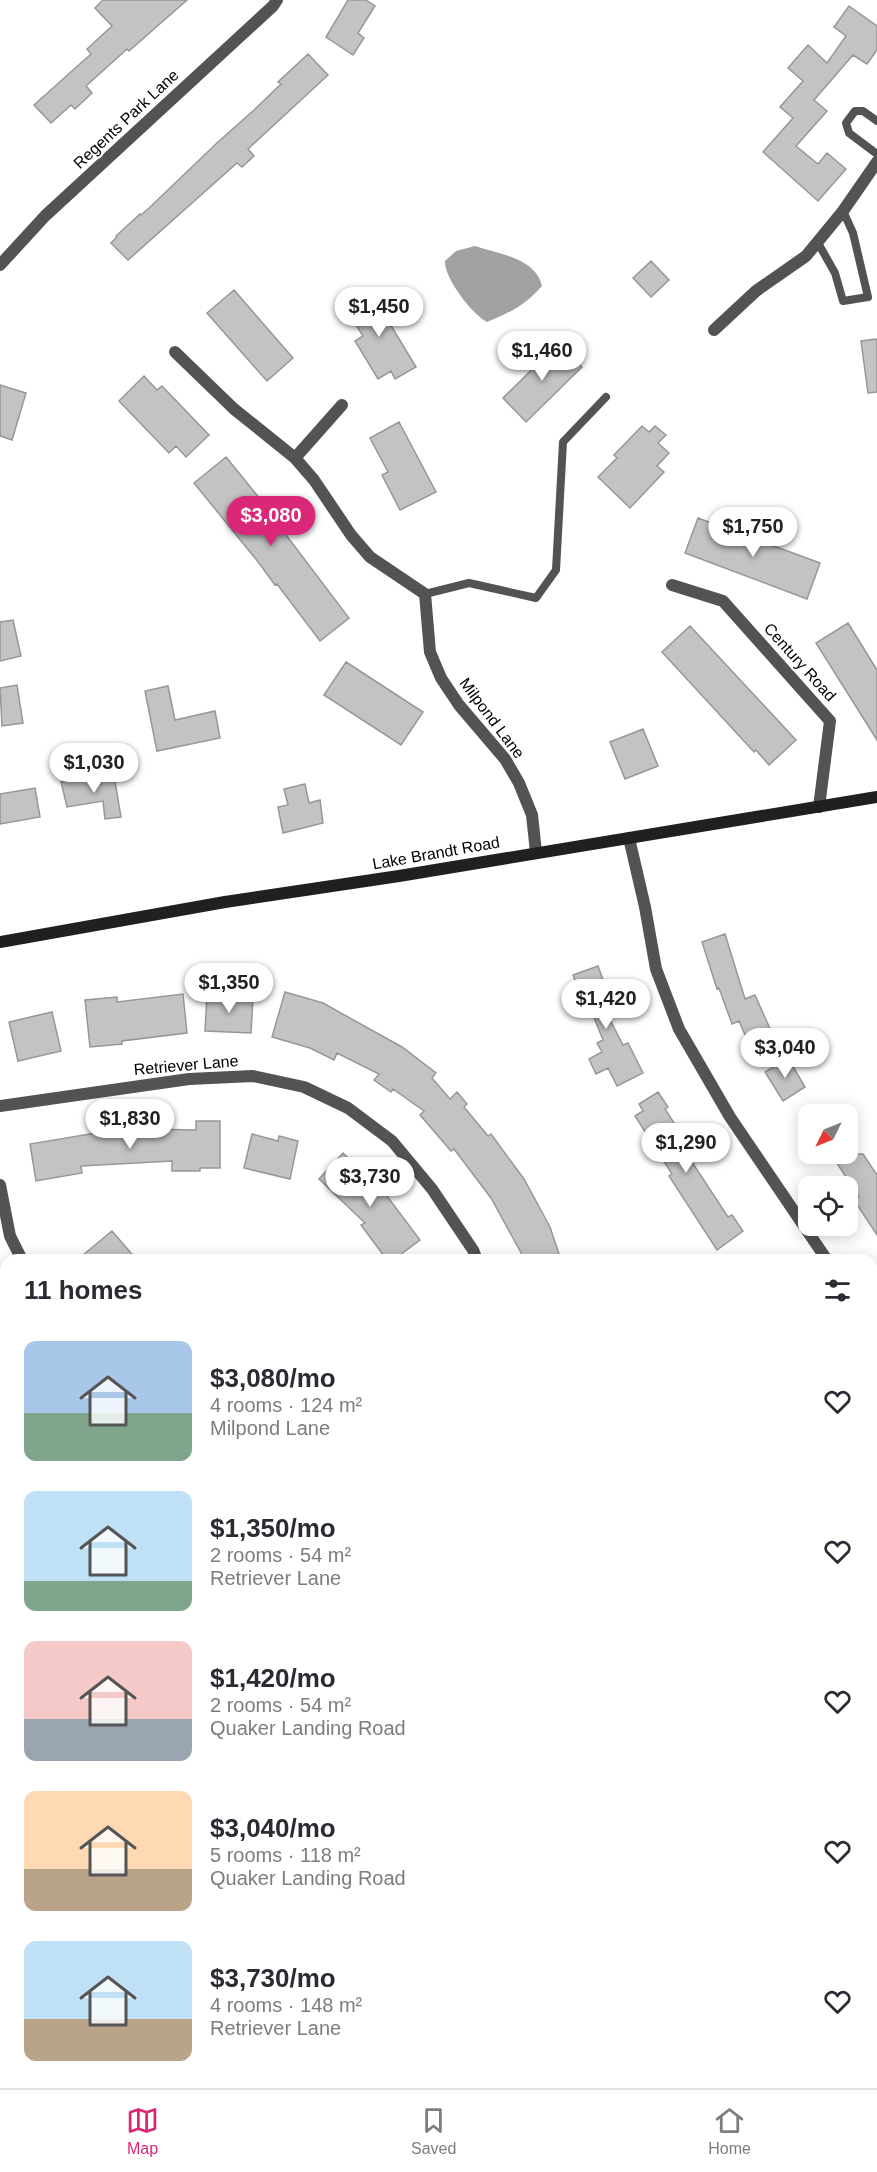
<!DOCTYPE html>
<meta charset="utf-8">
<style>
body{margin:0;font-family:Helvetica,sans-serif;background:#f2f2f3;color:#2b2b33;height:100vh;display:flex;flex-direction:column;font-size:22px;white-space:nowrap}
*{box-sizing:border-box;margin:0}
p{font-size:20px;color:#7c7c81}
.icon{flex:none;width:33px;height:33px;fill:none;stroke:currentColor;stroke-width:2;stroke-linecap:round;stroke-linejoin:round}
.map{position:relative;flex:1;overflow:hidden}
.sheet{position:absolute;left:0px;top:1254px;width:878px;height:834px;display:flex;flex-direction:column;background:#fff;border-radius:18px 18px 0 0;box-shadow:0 3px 15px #0003}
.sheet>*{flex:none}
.needle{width:39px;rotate:227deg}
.tools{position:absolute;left:798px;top:1104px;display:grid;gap:12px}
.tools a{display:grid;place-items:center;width:60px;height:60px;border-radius:12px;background:#fff;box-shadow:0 3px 15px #0003;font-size:30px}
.price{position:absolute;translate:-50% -51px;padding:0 14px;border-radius:21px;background:#fff;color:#222;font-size:20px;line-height:39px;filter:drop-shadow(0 2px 3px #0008)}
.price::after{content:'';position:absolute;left:50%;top:36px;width:18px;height:14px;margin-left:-9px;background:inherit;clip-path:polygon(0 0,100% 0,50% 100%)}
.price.current{background:#db2777;color:#fff}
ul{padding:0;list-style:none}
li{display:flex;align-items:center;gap:18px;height:150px;padding:0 24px}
li span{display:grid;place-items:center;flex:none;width:168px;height:120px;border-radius:12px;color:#555}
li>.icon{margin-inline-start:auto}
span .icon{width:72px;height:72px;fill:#fffc;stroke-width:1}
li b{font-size:26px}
h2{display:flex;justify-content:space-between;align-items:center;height:72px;padding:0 24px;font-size:26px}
.tab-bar{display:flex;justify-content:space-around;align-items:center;height:84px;border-top:2px solid #e1e1e2;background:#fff;font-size:16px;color:#7c7c81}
.tab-bar a{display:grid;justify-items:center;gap:3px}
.tab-bar .current{color:#db2777}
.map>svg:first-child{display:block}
.water{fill:#a1a1a1}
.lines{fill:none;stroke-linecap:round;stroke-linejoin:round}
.stream{stroke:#a1a1a1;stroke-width:5}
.building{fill:#c3c3c3;stroke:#979797;stroke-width:1.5}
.lane{stroke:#535353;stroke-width:8}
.street{stroke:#535353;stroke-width:12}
.secondary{stroke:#202020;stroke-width:12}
.labels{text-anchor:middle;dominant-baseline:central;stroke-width:4.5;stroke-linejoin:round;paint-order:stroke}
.street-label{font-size:16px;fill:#000;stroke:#fff}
</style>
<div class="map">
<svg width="877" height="2088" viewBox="0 0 877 2088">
<rect width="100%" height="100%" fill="#fff"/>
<path class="water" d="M475,246C499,254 536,258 542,286C524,306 511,312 487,322C472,314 444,278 445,261L456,251Z"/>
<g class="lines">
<path class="stream" d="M158,2082L160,2088"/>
</g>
<path class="building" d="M103,0H187L129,51L127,49L86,86L92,93L75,109L71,105L51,123L34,105L91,54L87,49L112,26L95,8Z
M348,0H366L375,6L358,33L364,38L353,55L326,37Z
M849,6L877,26V50L867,64L853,55L814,100L827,111L796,146L818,164L827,153L846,169L818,201L763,152L793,118L780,107L803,81L788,68L808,45L827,63L846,36L834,27Z
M308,54L328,75L248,149L254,156L242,167L237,163L128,260L111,243L117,237L116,236L140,214L141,215L148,209L218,142L254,110L281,84L278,82Z
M651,261L669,280L651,297L633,278Z
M234,290L293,358L267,381L207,313Z
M378,291L387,306L381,309L416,367L395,379L391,371L378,379L355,341L363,336L346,309Z
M877,339V392L868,393L861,341Z
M559,343L582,367L526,422L503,398Z
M144,376L157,390L162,386L209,435L186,457L176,446L169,453L119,401Z
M0,385L26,393L12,440L0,436Z
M399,422L436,492L400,510L382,475L388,472L370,438Z
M642,426L649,432L655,426L666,435L658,443L669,453L657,466L664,472L630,508L598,477L617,458L614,455Z
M226,457L282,526L280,527L349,618L320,641L277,584L275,585L259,563L194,483Z
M698,518L820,563L807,599L685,553Z
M13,620L21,656L0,661V622Z
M848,623L877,670V740L816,643Z
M690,626L796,740L769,765L756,750L754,752L662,652Z
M346,662L423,712L401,745L324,695Z
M17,685L23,723L2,726L0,688Z
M168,686L175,720L215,711L220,738L157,751L145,691Z
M643,729L658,766L625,779L610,742Z
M114,775L121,817L105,819L103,801L67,807L61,782Z
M305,784L309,803L320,800L323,823L283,833L278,807L288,805L284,789Z
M35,788L40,817L0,824V794Z
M725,934L745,999L755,995L775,1040L752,1051L739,1021L732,1024L719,988L717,989L702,942Z
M598,966L609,996L607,999L613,1014L608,1016L623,1045L628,1043L643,1073L617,1086L608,1068L596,1074L589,1059L602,1052L597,1043L603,1040L589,1005L585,1007L573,975Z
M285,992L323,1003L402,1047L436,1073L432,1078L450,1099L457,1092L467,1104L464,1107L488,1136L491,1134L524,1179L550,1227L561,1260H525L491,1198L454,1149L451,1151L420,1115L424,1111L393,1089L391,1092L374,1080L379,1074L337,1053L334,1060L310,1048L272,1037Z
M183,994L187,1033L122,1041V1044L90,1047L85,1000L117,997V1002Z
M207,994L253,997L251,1033L205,1031Z
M52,1012L61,1051L18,1061L9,1022Z
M788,1058L805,1087L783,1101L765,1072Z
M658,1092L668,1107L665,1109L676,1126L668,1131L689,1164L692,1162L728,1217L732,1215L743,1231L717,1250L669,1176L672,1174L635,1116L643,1111L639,1104Z
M196,1121H220V1168H200V1171H172V1161L81,1166L82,1173L36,1181L30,1144L102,1132L148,1129L196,1130Z
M252,1134L278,1141L279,1136L298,1141L290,1179L244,1168Z
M343,1153L384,1192L420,1240L393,1260H387L361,1225L365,1223L319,1179Z
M831,1154H863L877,1175V1235L854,1200L859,1197Z
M112,1231L137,1260H77Z"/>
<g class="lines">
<path class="lane" d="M877,121L863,111H855L846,123L849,133L877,154
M818,243L835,273L843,301L868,297L853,233L843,211
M425,594L469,583L536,598L556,570L563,442L606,397"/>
<path class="street" d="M0,265L45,216L273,6L277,0
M714,330L756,291L806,256L843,211L877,162
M175,352L234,409L295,458L314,480L351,535L370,557L425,594L430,652L441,678L459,705L505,759L519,783L532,815L536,852
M295,458L342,405
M672,585L723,601L830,721L819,807
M629,838L645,907L656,969L679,1029L730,1117L827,1260
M0,1106L189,1079L253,1076L304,1087L348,1108L392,1141L432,1189L473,1250L477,1260
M0,1185L10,1236L22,1260
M872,1327L877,1336
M872,1826L877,1827
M424,2088L425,2082
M864,2088L877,2082"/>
<path class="secondary" d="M0,942L225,902L399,876L877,797"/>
</g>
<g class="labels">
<g class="street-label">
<text transform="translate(126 119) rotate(-43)">Regents Park Lane</text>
<text transform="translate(800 662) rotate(48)">Century Road</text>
<text transform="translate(492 718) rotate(53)">Milpond Lane</text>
<text transform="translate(436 853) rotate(-10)">Lake Brandt Road</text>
<text transform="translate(186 1065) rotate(-5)">Retriever Lane</text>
</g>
</g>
</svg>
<div class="tools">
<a><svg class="needle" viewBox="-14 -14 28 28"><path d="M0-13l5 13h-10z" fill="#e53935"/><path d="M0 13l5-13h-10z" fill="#7c7c81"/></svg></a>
<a><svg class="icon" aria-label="locate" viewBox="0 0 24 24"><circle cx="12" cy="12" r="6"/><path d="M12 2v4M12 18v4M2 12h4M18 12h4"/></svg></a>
</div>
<b class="price" style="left:379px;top:338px">$1,450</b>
<b class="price" style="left:542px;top:382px">$1,460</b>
<b class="price current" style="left:271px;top:547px">$3,080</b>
<b class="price" style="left:753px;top:558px">$1,750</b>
<b class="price" style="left:94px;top:794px">$1,030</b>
<b class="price" style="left:229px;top:1014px">$1,350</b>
<b class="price" style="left:606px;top:1030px">$1,420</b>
<b class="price" style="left:785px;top:1079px">$3,040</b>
<b class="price" style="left:130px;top:1150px">$1,830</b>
<b class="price" style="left:686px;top:1174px">$1,290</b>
<b class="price" style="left:370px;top:1208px">$3,730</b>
<section class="sheet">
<h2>11 homes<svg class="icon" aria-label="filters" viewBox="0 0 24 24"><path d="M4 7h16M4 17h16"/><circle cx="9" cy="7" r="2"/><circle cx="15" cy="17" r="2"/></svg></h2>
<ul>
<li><span style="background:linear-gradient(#a9c7e8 60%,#7fa58c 0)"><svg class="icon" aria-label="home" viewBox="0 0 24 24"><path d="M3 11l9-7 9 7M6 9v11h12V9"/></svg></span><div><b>$3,080/mo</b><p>4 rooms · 124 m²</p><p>Milpond Lane</p></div><svg class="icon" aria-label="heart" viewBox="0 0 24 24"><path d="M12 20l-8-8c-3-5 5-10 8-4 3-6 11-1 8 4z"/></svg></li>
<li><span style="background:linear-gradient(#bfe0f5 75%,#7fa58c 0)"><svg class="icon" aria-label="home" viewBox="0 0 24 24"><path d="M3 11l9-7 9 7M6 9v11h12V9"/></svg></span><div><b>$1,350/mo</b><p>2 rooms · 54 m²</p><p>Retriever Lane</p></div><svg class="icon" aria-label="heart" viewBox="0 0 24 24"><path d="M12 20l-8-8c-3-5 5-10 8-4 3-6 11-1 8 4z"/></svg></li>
<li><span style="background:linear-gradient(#f6c9c9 65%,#9aa5b1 0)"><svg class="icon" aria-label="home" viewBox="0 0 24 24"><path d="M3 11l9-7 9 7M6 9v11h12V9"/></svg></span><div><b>$1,420/mo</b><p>2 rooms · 54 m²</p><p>Quaker Landing Road</p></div><svg class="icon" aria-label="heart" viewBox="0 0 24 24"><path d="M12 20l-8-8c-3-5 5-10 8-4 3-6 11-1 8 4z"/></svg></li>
<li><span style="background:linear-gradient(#ffd9b3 65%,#b9a48a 0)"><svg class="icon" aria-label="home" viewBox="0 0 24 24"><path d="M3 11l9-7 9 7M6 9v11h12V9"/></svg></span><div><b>$3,040/mo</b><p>5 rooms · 118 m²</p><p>Quaker Landing Road</p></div><svg class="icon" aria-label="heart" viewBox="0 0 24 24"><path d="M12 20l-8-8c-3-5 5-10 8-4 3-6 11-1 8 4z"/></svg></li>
<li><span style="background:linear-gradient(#bfe0f5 65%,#b9a48a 0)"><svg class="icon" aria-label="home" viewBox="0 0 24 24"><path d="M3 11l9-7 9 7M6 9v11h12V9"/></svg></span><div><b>$3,730/mo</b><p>4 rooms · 148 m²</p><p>Retriever Lane</p></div><svg class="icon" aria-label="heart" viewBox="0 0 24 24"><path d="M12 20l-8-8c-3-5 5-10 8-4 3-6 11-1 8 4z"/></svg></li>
</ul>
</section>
</div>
<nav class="tab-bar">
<a class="current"><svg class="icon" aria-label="map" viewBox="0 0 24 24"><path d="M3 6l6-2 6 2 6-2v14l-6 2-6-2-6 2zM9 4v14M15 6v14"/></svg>Map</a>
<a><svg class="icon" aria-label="saved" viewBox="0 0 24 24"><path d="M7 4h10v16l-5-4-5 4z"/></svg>Saved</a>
<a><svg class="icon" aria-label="home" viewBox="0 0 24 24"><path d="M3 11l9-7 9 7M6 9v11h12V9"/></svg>Home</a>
</nav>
